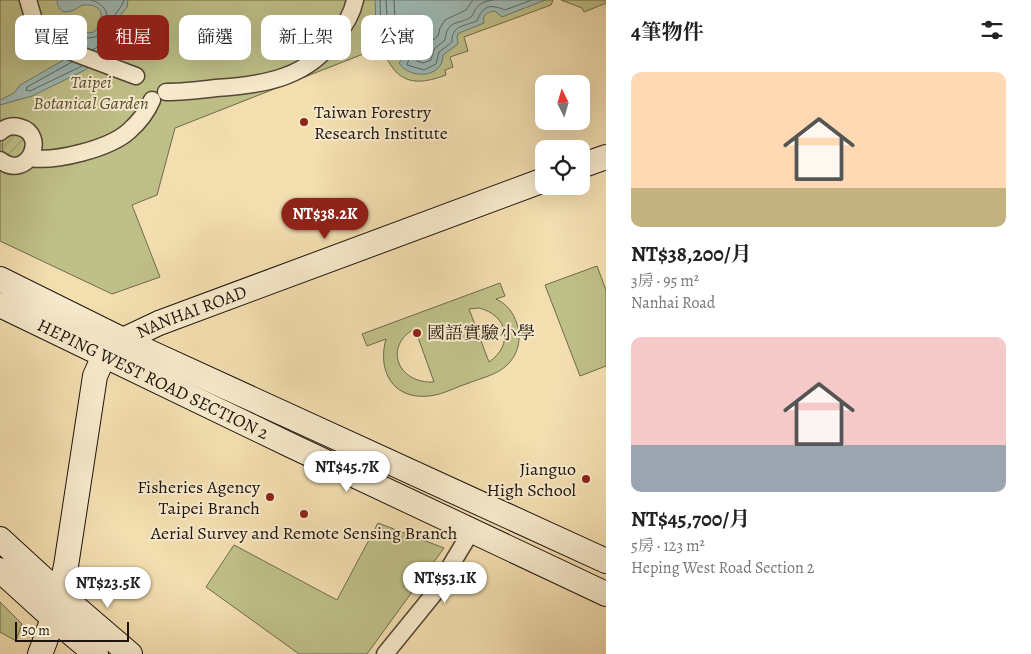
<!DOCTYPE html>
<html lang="zh-TW">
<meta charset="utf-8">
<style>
body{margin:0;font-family:Alegreya,"Noto Serif TC",serif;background:#f2f2f2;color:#222;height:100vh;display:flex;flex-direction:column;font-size:19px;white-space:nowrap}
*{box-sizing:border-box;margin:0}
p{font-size:16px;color:#767676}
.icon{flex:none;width:28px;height:28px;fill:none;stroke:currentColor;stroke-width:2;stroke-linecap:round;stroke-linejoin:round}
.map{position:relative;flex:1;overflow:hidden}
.drawer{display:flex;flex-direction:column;background:#fff;width:425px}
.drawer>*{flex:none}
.guide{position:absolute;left:15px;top:15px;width:475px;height:45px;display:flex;gap:10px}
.needle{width:32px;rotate:355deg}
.tools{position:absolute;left:535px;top:75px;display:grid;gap:10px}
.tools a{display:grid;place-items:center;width:55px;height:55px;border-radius:10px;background:#fff;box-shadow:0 5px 20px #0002;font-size:25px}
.scale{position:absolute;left:15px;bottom:12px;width:114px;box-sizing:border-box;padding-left:5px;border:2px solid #1e140d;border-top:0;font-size:14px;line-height:18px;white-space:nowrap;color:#1e140d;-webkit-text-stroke:4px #f7eacc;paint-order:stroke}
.price{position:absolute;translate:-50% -42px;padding:0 11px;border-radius:18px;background:#fff;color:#222;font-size:16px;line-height:32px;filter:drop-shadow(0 1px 2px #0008)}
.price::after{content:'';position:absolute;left:50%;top:30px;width:15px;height:11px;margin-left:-8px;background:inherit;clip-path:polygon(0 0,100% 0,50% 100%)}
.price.current{background:#8f2418;color:#fff}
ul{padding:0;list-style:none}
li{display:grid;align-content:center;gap:10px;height:265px;padding:0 25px}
li span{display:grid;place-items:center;height:155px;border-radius:10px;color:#555}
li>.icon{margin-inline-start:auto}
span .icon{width:90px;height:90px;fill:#fffc;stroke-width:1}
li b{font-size:21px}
h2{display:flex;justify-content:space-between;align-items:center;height:60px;padding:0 25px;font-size:21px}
.tag{padding:0 18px;border-radius:10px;background:#fff;box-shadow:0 5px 20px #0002;font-size:18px;line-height:45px}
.tag.current{background:#8f2418;color:#fff}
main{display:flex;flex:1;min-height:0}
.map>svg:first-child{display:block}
.park{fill:#bfc088;stroke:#6e6a4a;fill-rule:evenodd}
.garden{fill:url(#garden-furrows);stroke:#6e6a4a}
.water{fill:#9fbab5;stroke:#6b7872}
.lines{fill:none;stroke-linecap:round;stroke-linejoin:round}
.shore{stroke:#5e6761;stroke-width:1}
.street-casing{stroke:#534636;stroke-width:19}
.secondary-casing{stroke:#1e140d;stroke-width:26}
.street{stroke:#f7eacc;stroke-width:16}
.secondary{stroke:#f7eacc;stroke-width:24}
.poi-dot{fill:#8f2418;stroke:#f7eacc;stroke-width:2}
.labels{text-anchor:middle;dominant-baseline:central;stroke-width:4;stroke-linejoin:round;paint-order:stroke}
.park-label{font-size:18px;font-style:italic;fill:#565038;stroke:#f7eacc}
.poi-label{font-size:18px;fill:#1e140d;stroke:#f7eacc;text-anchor:start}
.street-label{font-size:18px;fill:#1e140d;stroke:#f7eacc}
</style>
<main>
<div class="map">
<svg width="606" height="654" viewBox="0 0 606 654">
<defs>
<pattern id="garden-furrows" width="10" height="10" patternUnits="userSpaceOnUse" patternTransform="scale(1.25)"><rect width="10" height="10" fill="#bfc088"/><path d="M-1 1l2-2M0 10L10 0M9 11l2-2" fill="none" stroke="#a4a474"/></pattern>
</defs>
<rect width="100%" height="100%" fill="#f3deb0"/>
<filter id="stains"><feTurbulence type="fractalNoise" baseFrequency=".004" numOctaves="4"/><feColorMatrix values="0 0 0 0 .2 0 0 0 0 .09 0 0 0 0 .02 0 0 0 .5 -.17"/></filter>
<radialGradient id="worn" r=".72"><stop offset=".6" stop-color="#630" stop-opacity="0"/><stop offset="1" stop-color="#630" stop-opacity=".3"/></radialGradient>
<path class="park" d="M0,0H553L551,5L464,37L468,51L450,57L453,67L445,70L446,75C427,82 406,87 392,67C387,60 385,53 376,49L175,128L157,195L132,205L160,277L112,294L0,241Z
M561,0H606V3L584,12L582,8Z
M597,266L606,290V366L580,376L545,285Z
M500,283L505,296L496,299C507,304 513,312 517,324C522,338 518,355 507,365C497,375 481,378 469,383C456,387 442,395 429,396C393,400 377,371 386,339L367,346L362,334ZM479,308C508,315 514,345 489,362L469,309ZM414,329H415L434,382C398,384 383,347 414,329Z
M378,523L444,548L367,654H299L206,587L234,545L337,600Z
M0,602L22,624L16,641L0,632Z"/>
<path class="garden" d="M2 146a12 12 0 1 1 24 0a12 12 0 1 1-24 0Z"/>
<path class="water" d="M57,0H128L127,7L120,16L122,32L119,41L95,54L90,66L85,70L32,96L0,105V100L14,93L20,85L69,57L74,38L69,28L70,18L78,16L81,18L82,28L88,33L94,32C106,18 104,3 82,5C73,12 58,18 57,0Z
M375,0H545L502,17L495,11C487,12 482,15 484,23L459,33L457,36L458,44L443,55C443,78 410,80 399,63L406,55C406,48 404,44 398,41L386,45C374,32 376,17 375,0Z"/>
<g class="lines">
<path class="shore" d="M380,0C381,12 378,30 388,39L400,36C417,46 411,51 407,65L424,70L436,64L439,52L452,42C451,26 464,26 477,21C483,5 490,4 505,10L532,0
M386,0L388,30C392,31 396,29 401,30C416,33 419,49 417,61L423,63L431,60L434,49L445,40C447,19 459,25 471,17C474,14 473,13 475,10C479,3 486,1 493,0
M394,0L395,21L405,23L415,29L426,45L438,36L440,28L445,20L466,10L473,0
M78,44L80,36L88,38L95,37C111,24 112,6 91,0
M92,50L115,38L117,32L115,15L122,5L124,0
M72,62L27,87L26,90L30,91L82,66"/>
<g class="street-casing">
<path id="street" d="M28,0L40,40L136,76
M166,92C183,92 200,90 216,88C264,85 310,78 338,34C346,23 352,14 355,0
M0,132C6,127 11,125 19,127C49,134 28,182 0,160
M30,158C55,162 109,149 129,131C138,123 147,112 152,100
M385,654L433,595L472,530"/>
</g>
<g class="secondary-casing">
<g id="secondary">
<path d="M581,166L606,157"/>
<path d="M0,279L123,340L606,561"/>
<path id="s1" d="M0,305L290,445L606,594"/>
<path d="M0,539L60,594L130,654"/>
<path d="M0,570L53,618L96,654"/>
<path id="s2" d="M40,654C52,625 59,596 66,566L95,376L104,356L123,340L159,323L544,180"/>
</g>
</g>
<use href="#street" class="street"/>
<use href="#secondary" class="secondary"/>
</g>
<g class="poi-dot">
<circle cx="304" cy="122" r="5"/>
<circle cx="417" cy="333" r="5"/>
<circle cx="586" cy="479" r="5"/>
<circle cx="270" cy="497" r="5"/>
<circle cx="304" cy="514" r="5"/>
</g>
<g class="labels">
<g class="park-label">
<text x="91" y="82">Taipei<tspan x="91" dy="21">Botanical Garden</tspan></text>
</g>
<g class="poi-label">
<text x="314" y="112">Taiwan Forestry<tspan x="314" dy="21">Research Institute</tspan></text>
<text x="427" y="333">國語實驗小學</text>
<text x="576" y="469" text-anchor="end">Jianguo<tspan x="576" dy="21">High School</tspan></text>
<text x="260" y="487" text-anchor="end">Fisheries Agency<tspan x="260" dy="21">Taipei Branch</tspan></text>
<text x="304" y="533" text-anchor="middle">Aerial Survey and Remote Sensing Branch</text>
</g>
<g class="street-label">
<text stroke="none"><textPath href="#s2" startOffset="405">NANHAI ROAD</textPath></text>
<text stroke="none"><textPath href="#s1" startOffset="170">HEPING WEST ROAD SECTION 2</textPath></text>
</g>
</g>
<rect width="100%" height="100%" filter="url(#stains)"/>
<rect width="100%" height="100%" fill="url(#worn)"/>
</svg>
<div class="tools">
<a><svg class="needle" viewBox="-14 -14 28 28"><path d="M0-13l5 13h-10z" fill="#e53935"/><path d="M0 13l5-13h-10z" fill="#767676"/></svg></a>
<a><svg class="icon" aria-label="locate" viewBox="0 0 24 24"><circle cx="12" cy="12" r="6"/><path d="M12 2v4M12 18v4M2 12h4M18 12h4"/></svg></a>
</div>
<div class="scale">50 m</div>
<b class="price current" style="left:325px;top:240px">NT$38.2K</b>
<b class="price" style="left:347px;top:493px">NT$45.7K</b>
<b class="price" style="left:445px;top:604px">NT$53.1K</b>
<b class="price" style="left:108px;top:609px">NT$23.5K</b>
<div class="guide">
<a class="tag">買屋</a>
<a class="tag current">租屋</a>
<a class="tag">篩選</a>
<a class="tag">新上架</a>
<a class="tag">公寓</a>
</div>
</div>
<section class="drawer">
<h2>4筆物件<svg class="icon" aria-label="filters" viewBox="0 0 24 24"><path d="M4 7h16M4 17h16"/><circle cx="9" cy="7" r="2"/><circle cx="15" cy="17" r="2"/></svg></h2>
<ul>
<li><span style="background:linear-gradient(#ffd9b3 75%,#c2b280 0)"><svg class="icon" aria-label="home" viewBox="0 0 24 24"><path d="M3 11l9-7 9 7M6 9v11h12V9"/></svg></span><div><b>NT$38,200/月</b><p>3房 · 95 m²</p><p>Nanhai Road</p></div></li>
<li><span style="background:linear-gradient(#f6c9c9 70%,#9aa5b1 0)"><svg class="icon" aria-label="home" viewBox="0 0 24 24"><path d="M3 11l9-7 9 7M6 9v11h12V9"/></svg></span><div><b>NT$45,700/月</b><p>5房 · 123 m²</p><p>Heping West Road Section 2</p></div></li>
</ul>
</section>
</main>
